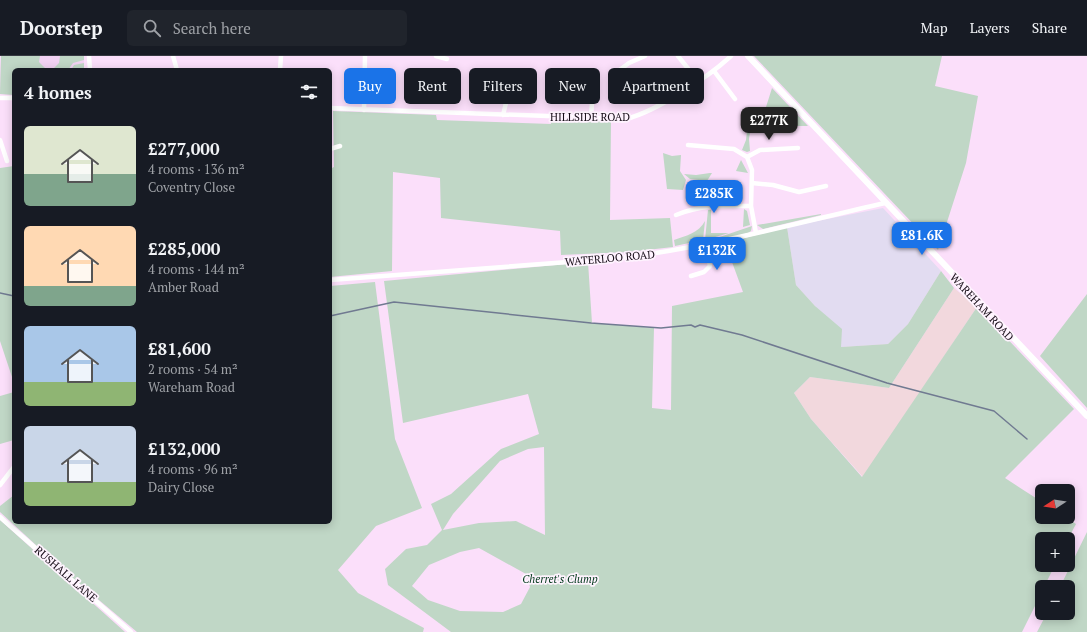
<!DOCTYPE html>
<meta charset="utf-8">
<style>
body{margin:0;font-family:"PT Serif",serif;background:#20242c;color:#f1f3f6;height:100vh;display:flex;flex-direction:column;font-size:15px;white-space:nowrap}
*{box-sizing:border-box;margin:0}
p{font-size:13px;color:#9ea1a6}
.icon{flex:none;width:22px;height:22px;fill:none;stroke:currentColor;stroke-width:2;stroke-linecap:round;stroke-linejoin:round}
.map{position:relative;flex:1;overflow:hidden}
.sheet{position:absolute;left:12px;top:12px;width:320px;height:456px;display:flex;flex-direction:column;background:#171b24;border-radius:6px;box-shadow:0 2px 10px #0003}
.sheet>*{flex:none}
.banner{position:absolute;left:344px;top:12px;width:380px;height:36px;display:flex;gap:8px}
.needle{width:26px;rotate:258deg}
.buttons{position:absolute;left:1035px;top:428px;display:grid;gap:8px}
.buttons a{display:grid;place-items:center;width:40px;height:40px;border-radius:6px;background:#171b24;box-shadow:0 2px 10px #0003;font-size:20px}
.price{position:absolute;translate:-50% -34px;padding:0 9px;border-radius:8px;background:#1a73e8;color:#fff;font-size:13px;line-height:26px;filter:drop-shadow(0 1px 2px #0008)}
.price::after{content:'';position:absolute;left:50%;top:24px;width:12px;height:9px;margin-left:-6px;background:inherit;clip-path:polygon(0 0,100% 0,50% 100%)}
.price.selected{background:#222;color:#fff}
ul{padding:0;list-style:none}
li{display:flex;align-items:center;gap:12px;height:100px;padding:0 12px}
li span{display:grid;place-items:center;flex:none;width:112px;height:80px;border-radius:6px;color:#555}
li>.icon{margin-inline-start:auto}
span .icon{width:48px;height:48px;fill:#fffc;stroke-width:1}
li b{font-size:17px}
h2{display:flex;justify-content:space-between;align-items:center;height:48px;padding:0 12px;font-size:17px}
.tag{padding:0 14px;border-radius:6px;background:#171b24;box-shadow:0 2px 10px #0003;font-size:14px;line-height:36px}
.tag.selected{background:#1a73e8;color:#fff}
header{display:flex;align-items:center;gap:24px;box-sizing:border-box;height:56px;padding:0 20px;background:#171b24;border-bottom:1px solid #363941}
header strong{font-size:19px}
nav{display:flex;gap:22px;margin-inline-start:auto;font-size:14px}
.search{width:280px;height:36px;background:#20242c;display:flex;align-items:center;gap:10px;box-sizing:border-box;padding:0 14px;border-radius:6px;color:#9ea1a6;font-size:15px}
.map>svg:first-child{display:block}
.commercial{fill:#e2dcf1}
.industrial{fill:#f2d8dd}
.built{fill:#f2d2f3}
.green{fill:#c0d7c6;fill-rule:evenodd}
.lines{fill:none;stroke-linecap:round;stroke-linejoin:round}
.stream{stroke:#707a91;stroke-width:1.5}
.street{stroke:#fff;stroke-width:4.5}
.secondary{stroke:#fff;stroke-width:6}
.labels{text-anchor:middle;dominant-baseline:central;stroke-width:3.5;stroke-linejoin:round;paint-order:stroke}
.street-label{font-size:11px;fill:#160d17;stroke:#fef3fe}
.park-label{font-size:11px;font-style:italic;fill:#03391b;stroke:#fef3fe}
</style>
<header>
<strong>Doorstep</strong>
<div class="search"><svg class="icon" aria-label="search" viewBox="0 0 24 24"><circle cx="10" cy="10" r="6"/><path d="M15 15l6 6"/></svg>Search here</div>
<nav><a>Map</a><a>Layers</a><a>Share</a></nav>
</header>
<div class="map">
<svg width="1087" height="576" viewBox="0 0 1087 576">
<rect width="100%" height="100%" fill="#fbdffa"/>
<path class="commercial" d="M883,152L941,215L908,268L888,288L841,291L815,250L796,229L787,171Z"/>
<path class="industrial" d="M954,232L977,251L863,421L811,363L794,337L810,321L889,332Z"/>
<path class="built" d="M1,0H84V14H14V39L0,38Z"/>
<path class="green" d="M1,0H40L39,6L45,12L53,13L59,7L60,0H84V4L73,7L68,14H14V39L0,38Z
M754,0H942L935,30L978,40L966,107L938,194Z
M84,7V14H71L74,9Z
M772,32L808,70H760Z
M333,55L436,59L437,64L551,68L550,63L611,65L610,164L670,162L673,191L629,196L561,199L560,175L441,162L440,122L393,116L392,215L330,221V113L334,111Z
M747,75L750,76L749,83L750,95L747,96L742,94L746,84Z
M663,97L672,100L681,99L680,115L686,124L683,134L667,133Z
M741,104L748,117L736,115Z
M14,110V327L0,285V112Z
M710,117H712L707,125L690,123L684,118L696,119Z
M744,153L747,155L750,169L743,171Z
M708,154H711V177H729L705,184Z
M821,158V159L763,173L757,169Z
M705,165L703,184L675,190L674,184C685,180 699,177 705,165Z
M752,170L751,175L748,177L705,188V186Z
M787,171L796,229L815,250L842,273L841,291L888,288L908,268L941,215L954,232L889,332L810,321L794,337L811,363L862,421L977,251L1074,353L1005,422L1042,446V461H1066L1076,468L1068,483H1042V509H1055L1044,531H1042V536L1022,576H451L388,529L385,513L406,493L427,489L442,474L431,448L451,438L501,393L539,378L528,338L403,367L384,225L588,206L592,267L654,272L652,352L671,354L672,250L743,236L725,187ZM544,391L545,479L516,465L479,467L443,474L453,458L500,405L528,393ZM479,492L526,518L530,531L521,548L503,556L460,555L428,544L412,530L429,509L460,496Z
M375,226L395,383L422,452L376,470L338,514L358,537L424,572L423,576H137L62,513L0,456V450L14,439V466H330V230Z
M1087,238V352L1040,300Z
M14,336V384L0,388V340Z
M0,464L125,576H0Z
M1087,476V576H1037L1047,557H1068V531H1060Z"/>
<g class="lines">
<path class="stream" d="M0,237L14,240
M330,260L394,246L591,267L661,272L691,269L695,271L700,269L742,279L887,327L994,355L1027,383"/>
<path class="street" d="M89,0L90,14
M173,0L177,14
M436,0L447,3
M678,0L698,25
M280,14L281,0
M714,15L735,43
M614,18L629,7L645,0
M0,42H14
M330,52L626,63C657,55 707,22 731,0
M364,54L365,0
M503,59L509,35L511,33H522
M591,62L593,31
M0,84L7,105
M688,89L734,93L747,101L752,114L751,150L756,177
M330,93L340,90
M747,101L760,94L798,92
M752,127L773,129L799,136L826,130
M676,159C704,148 722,150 751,150
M691,220L704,216L710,210L706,189
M330,224L621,202C710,191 797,167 885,147
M0,429L14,411
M0,461L131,576"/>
<path class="secondary" d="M748,0L1087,360"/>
</g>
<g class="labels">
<g class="street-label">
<text x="590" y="61">HILLSIDE ROAD</text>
<text transform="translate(610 202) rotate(-5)">WATERLOO ROAD</text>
<text transform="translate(982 251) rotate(47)">WAREHAM ROAD</text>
<text transform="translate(66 518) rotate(41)">RUSHALL LANE</text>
</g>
<g class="park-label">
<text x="560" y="523">Cherret's Clump</text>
</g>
</g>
</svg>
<div class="buttons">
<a><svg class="needle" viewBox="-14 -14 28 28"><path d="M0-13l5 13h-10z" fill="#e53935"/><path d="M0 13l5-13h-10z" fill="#9ea1a6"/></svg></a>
<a>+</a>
<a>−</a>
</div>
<b class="price selected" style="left:769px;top:85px">£277K</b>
<b class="price" style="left:714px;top:158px">£285K</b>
<b class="price" style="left:922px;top:200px">£81.6K</b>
<b class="price" style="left:717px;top:215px">£132K</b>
<div class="banner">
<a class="tag selected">Buy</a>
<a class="tag">Rent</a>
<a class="tag">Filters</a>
<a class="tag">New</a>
<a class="tag">Apartment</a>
</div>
<section class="sheet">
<h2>4 homes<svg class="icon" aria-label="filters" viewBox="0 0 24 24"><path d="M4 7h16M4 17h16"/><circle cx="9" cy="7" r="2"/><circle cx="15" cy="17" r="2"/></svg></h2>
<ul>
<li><span style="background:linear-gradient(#dfe7d0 60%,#7fa58c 0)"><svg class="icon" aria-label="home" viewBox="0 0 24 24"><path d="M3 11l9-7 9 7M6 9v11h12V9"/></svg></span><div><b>£277,000</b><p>4 rooms · 136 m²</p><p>Coventry Close</p></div></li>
<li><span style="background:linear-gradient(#ffd9b3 75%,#7fa58c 0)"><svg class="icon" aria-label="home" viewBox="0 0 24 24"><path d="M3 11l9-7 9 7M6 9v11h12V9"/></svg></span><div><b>£285,000</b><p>4 rooms · 144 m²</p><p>Amber Road</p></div></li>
<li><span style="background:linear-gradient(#a9c7e8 70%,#8fb573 0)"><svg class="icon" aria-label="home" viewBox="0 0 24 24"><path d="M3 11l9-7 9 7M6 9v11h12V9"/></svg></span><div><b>£81,600</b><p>2 rooms · 54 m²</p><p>Wareham Road</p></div></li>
<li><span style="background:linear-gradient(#c9d6e8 70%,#8fb573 0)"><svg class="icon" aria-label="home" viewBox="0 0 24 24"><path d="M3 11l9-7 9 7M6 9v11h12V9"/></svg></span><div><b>£132,000</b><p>4 rooms · 96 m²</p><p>Dairy Close</p></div></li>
</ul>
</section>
</div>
